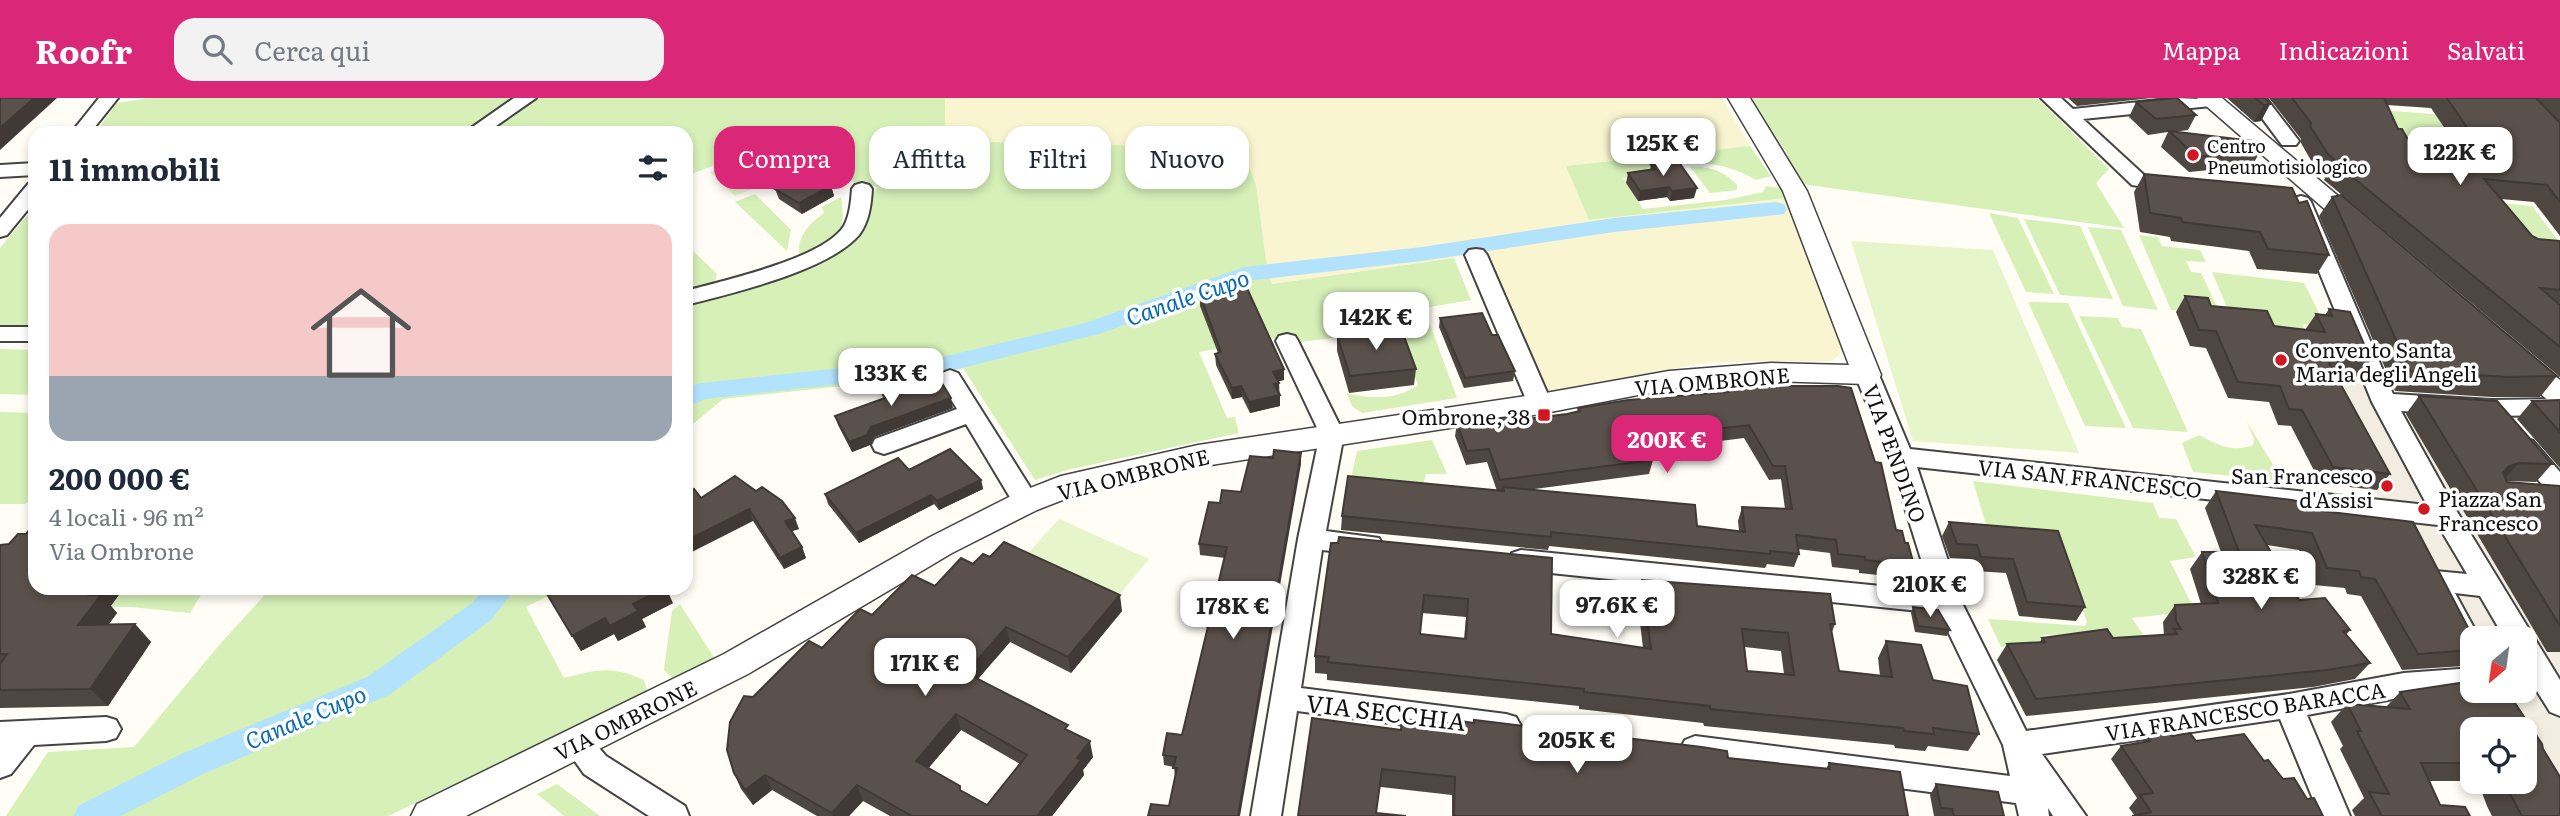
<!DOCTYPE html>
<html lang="it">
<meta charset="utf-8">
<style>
body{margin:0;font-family:Literata,serif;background:#f2f2f3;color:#1f2937;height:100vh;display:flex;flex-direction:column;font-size:26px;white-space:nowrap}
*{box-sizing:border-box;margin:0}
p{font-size:23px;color:#747a83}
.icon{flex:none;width:38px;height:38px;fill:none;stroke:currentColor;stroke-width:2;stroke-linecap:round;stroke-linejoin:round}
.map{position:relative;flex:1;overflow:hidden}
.sheet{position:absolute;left:28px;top:28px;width:665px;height:469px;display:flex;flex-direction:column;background:#fff;border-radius:21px;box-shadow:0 4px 10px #0003}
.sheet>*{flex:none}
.guide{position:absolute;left:714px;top:28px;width:665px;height:63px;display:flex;gap:14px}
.needle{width:46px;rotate:209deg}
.tools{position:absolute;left:2460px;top:528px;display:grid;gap:14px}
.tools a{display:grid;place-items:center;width:77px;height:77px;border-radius:14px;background:#fff;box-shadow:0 4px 10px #0003;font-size:35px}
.price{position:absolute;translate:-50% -60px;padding:0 16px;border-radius:14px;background:#fff;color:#222;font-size:23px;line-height:46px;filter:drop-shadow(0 2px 4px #0008)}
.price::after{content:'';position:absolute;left:50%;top:42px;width:21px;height:16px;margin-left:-10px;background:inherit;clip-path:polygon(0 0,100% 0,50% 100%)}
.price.active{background:#db2777;color:#fff}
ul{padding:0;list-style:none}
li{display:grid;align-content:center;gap:14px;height:371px;padding:0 21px}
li+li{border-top:2px solid #e0e1e3}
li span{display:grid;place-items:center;height:217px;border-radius:21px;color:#555}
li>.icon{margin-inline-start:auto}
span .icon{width:126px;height:126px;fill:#fffc;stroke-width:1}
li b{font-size:30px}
h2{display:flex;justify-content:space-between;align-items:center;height:84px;padding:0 21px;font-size:30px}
.pill{padding:0 24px;border-radius:21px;background:#fff;box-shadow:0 4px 10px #0003;font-size:24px;line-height:63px}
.pill.active{background:#db2777;color:#fff}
header{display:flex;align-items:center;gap:42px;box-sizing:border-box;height:98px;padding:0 35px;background:#db2777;color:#fff}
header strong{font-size:33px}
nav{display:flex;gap:38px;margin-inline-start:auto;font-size:24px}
.search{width:490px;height:63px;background:#f2f2f3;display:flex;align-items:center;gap:18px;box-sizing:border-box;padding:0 24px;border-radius:21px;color:#747a83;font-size:26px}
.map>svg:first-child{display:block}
.farmland{fill:#f9f5d0}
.green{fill:#d6f0b8}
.pitch{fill:#e7f5cb}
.plaza{fill:#f2ede0}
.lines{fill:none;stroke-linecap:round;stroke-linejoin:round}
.canal{fill:#b3e2fd;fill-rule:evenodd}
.minor-casing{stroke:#444;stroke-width:4}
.tertiary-casing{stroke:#444;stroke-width:3}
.minor{fill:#fff;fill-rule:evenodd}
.tertiary{fill:#fff;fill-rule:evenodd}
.wall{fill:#4e4641;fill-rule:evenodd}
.shaded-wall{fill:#403935}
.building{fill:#5b514c;stroke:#403935;stroke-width:2;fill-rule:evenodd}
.poi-dot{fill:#d41622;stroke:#fff;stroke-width:2.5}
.labels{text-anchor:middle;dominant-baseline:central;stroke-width:7;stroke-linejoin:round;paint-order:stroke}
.far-poi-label{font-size:18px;fill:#111;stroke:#fff;text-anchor:start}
.poi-label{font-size:21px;fill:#111;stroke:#fff;text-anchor:start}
.street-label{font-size:21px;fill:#111;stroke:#fff}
.water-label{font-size:23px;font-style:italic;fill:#096bb4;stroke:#fff}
.near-street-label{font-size:24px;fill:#111;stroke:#fff}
</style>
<header>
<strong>Roofr</strong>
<div class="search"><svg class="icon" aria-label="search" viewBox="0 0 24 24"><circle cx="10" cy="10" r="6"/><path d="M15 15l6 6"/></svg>Cerca qui</div>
<nav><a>Mappa</a><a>Indicazioni</a><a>Salvati</a></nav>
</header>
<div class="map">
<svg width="2560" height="718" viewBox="0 0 2560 718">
<rect width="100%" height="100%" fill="#fffdf5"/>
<path class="farmland" d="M945,0H1722L1750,48L1567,68L1589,122L1786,100L1843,253L1832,263L1710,264L1547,294L1480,152L1454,160L1272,186L1268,178L945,43Z"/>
<path class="green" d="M149,0H520L467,35H95L117,5Z
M535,0H945V43L1242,50L1256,87L1268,178L1272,186L1454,160L1471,202L1424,210L1457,300L1362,315L1352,308L1347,296C1374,300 1394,303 1418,287L1398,232L1300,244L1297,237L1199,254L1227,320L1235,319L1239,335L1071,371L1035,382L963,270L926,279L723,301L686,332V206L830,158L866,109L877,89L846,82L814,29L686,78V35H479Z
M1752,0H2037L2109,71L2096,85L2124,130L1801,86L1787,56Z
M2355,10L2469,19L2486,84L2500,105L2532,108L2560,145V177Z
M1750,48L1771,78L1756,82C1718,60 1689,64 1647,70L1650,76L1623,80L1643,111L1726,102L1763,94L1766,88L1780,90L1786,100L1589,122L1566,68Z
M1690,69C1708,67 1726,74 1737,87V92L1710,95Z
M755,96L791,132L787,153L735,104Z
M841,99C848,142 834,141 800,160C795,140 809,126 824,115L822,109Z
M35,108V227H0V150Z
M1989,115L2018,120L2054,196L2026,194Z
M2024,121L2080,128L2113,201L2060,197Z
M2088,129L2121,132L2158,212L2123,208Z
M2139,137L2158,139L2162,148L2200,152L2206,164L2186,163L2191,174L2201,175L2221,217L2171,212Z
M686,146L717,176L714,186L686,196Z
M2212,174L2304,185L2326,229L2302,226L2310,243L2232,221Z
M2028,204L2068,205L2126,330L2085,328Z
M2079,218L2118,220L2122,229L2141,231L2188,334L2133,330Z
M0,251L35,252V297L0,296Z
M0,314L35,315V402L24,406H0Z
M2247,324L2283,383L2193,374L2182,345L2199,337C2217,347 2233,355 2253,347L2254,341Z
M1432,342L1447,376H1426L1422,391L1350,385L1357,353Z
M1973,383L2153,405L2159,420L2176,421L2196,459L2170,463L2195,513L2132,520L2150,547H2103L2093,536L2043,537L2046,543L2001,549L1988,521L2085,528L2087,524L2057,438L1987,430Z
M124,490H205L190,515L131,509H111Z
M271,490H564L526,509L564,580C598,572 610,567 644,582L648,595L388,718H6L48,654L134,649L221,545Z
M680,506L715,561L674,581L664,572L672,513Z
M557,686L600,718H564L537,696Z"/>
<path class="pitch" d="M798,40L824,63L735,98L710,74Z
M1851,143L1993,152L2079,355L1913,343Z
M1059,421L1149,461L1110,508L1019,465Z"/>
<path class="plaza" d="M2314,274L2359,279L2398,301L2547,554H2560V718L2525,632L2478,593H2525V541H2473V584Z"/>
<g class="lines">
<path class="canal" d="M1776,104L1784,106L1787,111L1784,116L1614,134L1422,163L1247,183L1099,236L942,275L706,301L686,309V290L701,285L942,259L1085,225L1244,169L1422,149L1614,120Z
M485,490H516L491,522L389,597L203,676L121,718H74L78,708L181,656L367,579L471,506Z"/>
<g class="minor-casing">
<path id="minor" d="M99,0H118L90,35H71Z
M514,0H536L486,35H464Z
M2041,0H2061L2073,11L2177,0L2220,2L2211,8L2083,21L2145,78L2181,84L2184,88L2181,92L2174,94L2132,87Z
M2247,0H2266L2299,43L2296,47H2282Z
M35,65V77L0,79V67Z
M35,84V103L7,137L0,139V120L28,86Z
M862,85L869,87L872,91C871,107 869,124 859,137C828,173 732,195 686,207V193C724,182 823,161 844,128C850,117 851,103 852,91L855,87Z
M2301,98L2308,100L2311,104L2393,296L2491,302L2560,301V317L2491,318L2401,313L2456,412L2560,582V618L2550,614L2525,574V541H2505L2480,498L2455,495L2480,541H2473V565L2463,562L2422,483L2426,476L2435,473L2467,476L2438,427L1917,369L1962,505L2026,633L2289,596L2404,575L2473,570V594L2404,599L2307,617L2350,718H2320L2280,621L2042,656L2086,718H2053L2048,710L2049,718H2019L2016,705L1695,664L1685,660L1680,651L1685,642L1695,638L2010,678L2003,647L1939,515L1521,472L1512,469L1508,462L1512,455L1521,452L1931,493L1889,359L1855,277L1859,272L1867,269L1875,272L1879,277L1910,351L2427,407L2372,304L2291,104L2294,100Z
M1476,151L1483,152L1487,157L1552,306L1548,312L1540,314L1532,312L1528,306L1465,157L1469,152Z
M0,229H35V243H0Z
M1287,236L1295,238L1298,243L1344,336L1326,433L1379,440L1383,447L1379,454L1370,457L1322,452L1301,590L1506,616L1516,619L1521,628L1516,637L1506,640L1297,613L1281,718H1251L1298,441L1320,336L1276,243L1279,238Z
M950,272L958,275L1035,397L1039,404L1035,411L1026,413L1017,411L966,326L893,353L884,356L875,353L872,347L875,341L957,311L938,280L942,275Z
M2524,340L2533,343L2560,374V400L2551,397L2515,355L2512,349L2515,343Z
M106,619L116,622L121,631L116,640L106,643L34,647L11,676L0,680V624Z
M577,633L587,636L606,658L685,708L689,718H649L584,676L562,645L567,636Z"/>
</g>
<g class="tertiary-casing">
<path id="tertiary" d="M1728,0H1750L1807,93L1881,277L1877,284L1867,286L1771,283L1669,291L1540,316L1198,369L1078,396L1037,412L952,455L748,576L466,718H411L417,706L724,556L930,439L1015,396L1061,378L1198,347L1540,296L1669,273L1771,265L1849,267L1783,93Z
M2197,0H2222L2369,124L2372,129L2369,134L2360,136L2351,134Z
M2518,253L2528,256L2560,282V307L2550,304L2508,268L2504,262L2508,256Z"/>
</g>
<use href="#minor" class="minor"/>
<use href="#tertiary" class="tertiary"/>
</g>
<path class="wall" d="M2068,0H2152L2077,8Z
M2227,0H2265L2270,6L2261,23L2254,24Z
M2269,0H2560V138L2534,104L2501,101L2532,138L2538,141L2560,143V279L2324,82L2325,80L2317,73L2301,45V41ZM2387,7L2431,10L2452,41L2446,49L2411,47L2398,31Z
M2136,4L2196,17L2188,32L2173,34L2261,52L2252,68L2189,74L2161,49L2168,34L2148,37L2129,19Z
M1651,67L1694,100L1670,103L1667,99L1638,103L1626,85L1628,75L1650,72Z
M2144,76L2299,105L2329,157L2317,176L2257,171L2249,153L2171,143L2170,139L2140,134L2134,94Z
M831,88L834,98L802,116L779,101L775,91Z
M2332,99L2557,278L2540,299H2491L2395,293L2319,118Z
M1200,197L1284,271V282L1279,283L1280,308L1250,315L1242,299L1232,301L1216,267L1215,256L1218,255L1200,208Z
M2185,198L2211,208L2274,228L2305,232L2316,216L2325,217L2329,211L2371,262L2359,279L2335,276L2390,376L2377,392L2321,386L2291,328L2278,327L2269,304L2228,300L2206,250L2190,248L2176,214Z
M1440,220L1492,237L1515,273L1513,283L1464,290L1439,229Z
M1337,237L1416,271L1414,287L1349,295L1337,253Z
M1725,288L1896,432L1905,445L1914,467L1907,480L1859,475V472L1832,469L1830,455L1798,451L1799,456L1794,469L1767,466L1765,470L1549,448L1548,452L1341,432L1342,418L1497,393L1487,364L1466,367L1455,338L1457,325L1519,322L1567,316L1577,314L1578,310L1724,294ZM1744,340L1769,382L1781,381L1785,411L1742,409L1738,423L1739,433L1697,428L1527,392L1649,376L1653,362L1648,352Z
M883,297L953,310L874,339L870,347L852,354L838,327L835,318L884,301Z
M2419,298L2552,366L2536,384L2507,383V384L2560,388V554H2547L2406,316Z
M2560,302V370L2517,321L2532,303Z
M1301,366L1169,708L1175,680L1174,669L1164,667L1163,657L1182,637L1225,460L1200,457L1199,446L1220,405Z
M909,372L981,382L983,391L939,412L934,406L859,445L828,406L825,396Z
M735,378L799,431L792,433L802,449L806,460L784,471L753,423L701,400Z
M2216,393L2322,413L2473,552V559L2464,568L2402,572L2361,498L2347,496L2345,490L2314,487L2299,452L2267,447L2299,502L2350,532L2346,537L2370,565L2355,581L2313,589L2026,618L1997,562L2007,546L2040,544L2042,540H2113L2164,537L2163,524L2175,507L2201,506L2190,471L2202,454H2221L2205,410Z
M1949,424L2058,433L2085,509L2076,523L2019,518L2006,475L1974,473L1970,461L1950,460L1942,438Z
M1331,445L1551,536L1643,550L1637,499L1642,482L1835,526L1832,534L1839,573L1880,578L1878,560L1886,543L1933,582L1979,636L1968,653L1928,648L1925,653L1895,650L1894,647L1704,628L1703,625L1579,611V608L1327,582V576L1315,575V558ZM1422,515L1466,519L1464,541L1420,536ZM1745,549L1781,553L1784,576L1747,573Z
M9,446L111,508L117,515L108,527L135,526L151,544L108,608L0,610V447Z
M973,466L1122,513L1071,575L1010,544L978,581L1069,633L1093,659L1083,672L1084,677L1052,718H890L863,703L849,718H817L772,692L753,707L741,691L734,675L753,599L822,550L872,517L935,488ZM961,632L1020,666L987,707L961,692L928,670Z
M547,496L673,505L642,521L646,529L618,543L614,536L581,553Z
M1913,509L1950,532L1947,538L1915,534L1911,515Z
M2400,594L2543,651L2560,718H2492L2487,708L2478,684H2525L2473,632V683H2429L2440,707L2470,718H2355L2352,712L2364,700L2340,651L2343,648L2331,624L2347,606L2386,609Z
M1401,632L1728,660L1826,671L1829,665L1908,718H1452V697L1381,689L1298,718Z
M2172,638L2196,643L2264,663L2283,681L2294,680L2135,718L2129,710L2137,700L2111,661L2121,648L2142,645L2147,639Z
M1936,686L2004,718H1934L1930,697Z"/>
<path class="shaded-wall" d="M34,0H57L0,52V30Z
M2270,6L2261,23L2254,24L2264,7Z
M831,88L834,98L802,116L799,105Z
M1669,89L1667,99L1638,103L1640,93Z
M1697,90L1694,100L1670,103L1672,93Z
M1284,271V282L1274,284L1273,274Z
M1279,285V295L1274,286Z
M1241,288L1242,299L1232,301V290Z
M1280,297V308L1250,315L1249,304Z
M951,300L953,310L874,339L870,347L852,354L849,344L871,329Z
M1301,355V366L1240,718H1238Z
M2519,365L2503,382L2493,386L2509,368Z
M981,382L983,391L939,412L937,403Z
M931,397L934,406L859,445L856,435Z
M749,411L753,423L686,457V443Z
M795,420L799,431L789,434L785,423Z
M802,449L806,460L784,471L780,460Z
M95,490H124L111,508L117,515L95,545L78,527L89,497Z
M666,490L673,505L642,521L646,529L618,543L610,528L633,506Z
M1120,497L1122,513L1071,575L1068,559Z
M605,520L614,536L581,553L572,538Z
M135,526L151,544L108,608L90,591Z
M1006,529L1010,544L970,590L966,575Z
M956,616L961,632L921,679L916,663Z
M1090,643L1093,659L1083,672L1084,677L1052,718H1037L1077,660Z
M765,677L772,692L753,707L745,692Z
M857,687L863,703L849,718H833L832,715Z"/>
<path class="building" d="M0,0H34L0,30Z
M2174,0H2177L2196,17L2156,21L2136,4Z
M2255,0H2265L2270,6L2264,7Z
M2292,0H2384L2398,31H2402L2411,47L2459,50L2454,37L2474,40L2447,0H2536L2560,25V104L2547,87L2484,81L2532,138L2538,141L2560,143V192L2540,190L2560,207V249L2334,64H2337L2328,56L2310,28L2311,25Z
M2169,33L2261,44V52L2197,59Z
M1678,63L1697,90L1672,93L1669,89L1640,93L1628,75L1655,71L1651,67Z
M808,73L831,88L799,105L775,91Z
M2144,76L2292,90L2299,105L2307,103L2329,157L2268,151L2260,134L2182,124L2181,120L2150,115Z
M2341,97L2557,278L2508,279L2410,273L2332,99Z
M1245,186L1284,271L1273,274L1279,285L1274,286L1280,297L1249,304L1241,288L1232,290L1215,256L1221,254L1200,197Z
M2185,198L2208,200L2211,208L2267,213L2274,228L2325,234L2316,216L2332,218L2329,211L2350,214L2371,262L2325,258L2390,376L2333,369L2302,312L2289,311L2280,288L2238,284L2216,233L2199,232Z
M1482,215L1492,237H1498L1515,273L1465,280L1440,220Z
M1401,230L1416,271L1350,278L1337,237Z
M928,282H940L951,300L871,329L867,337L849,344L835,318L885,300L883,297Z
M1725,288H1838L1851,290L1875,364L1881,365L1896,432L1902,433L1905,445H1908L1914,467L1865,462V459L1838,456L1836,442L1796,437L1799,456L1770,453V456L1551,434V439L1342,418L1348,378L1504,393L1503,389L1695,407L1697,428L1745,434L1742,409L1792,411L1785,368H1773L1749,327L1647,339L1642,341L1653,362L1500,382L1489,351L1467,353L1457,325L1517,318L1519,322L1567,316L1580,313L1578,310L1628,302L1729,294Z
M2419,298L2497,303L2552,366L2519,365L2509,368L2503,375L2507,384L2560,388V528Z
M2560,302V334L2532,303Z
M950,351L981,382L937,403L931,397L856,435L825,396L898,360L909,372Z
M1274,352L1301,355L1238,718H1148L1151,706L1169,708L1177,670H1173L1176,659L1163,657L1167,635L1182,637L1227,449L1199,446L1209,404L1220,405L1222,392L1241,394L1250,358L1273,360Z
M735,378L756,393L762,389L782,403L795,420L785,423L802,449L780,460L749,411L686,443V398L694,391L701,400Z
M2216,393L2292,402L2320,408L2322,413L2413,424L2474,541H2473V552L2418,556L2375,481L2361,479L2359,473L2327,470L2312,435L2255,427L2299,502L2325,500L2350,532L2343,533L2370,565L2327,572L2036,601L2007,546L2045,544L2042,540L2107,531L2113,540L2177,536L2174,531H2181L2176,523L2175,507L2218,505L2202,454H2239Z
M35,424V490H95L89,497H101L78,527L135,526L90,591L0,592V566L7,556H0V447L9,446L18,436H26Z
M1949,424L2058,433L2085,509L2027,504L2013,461L1981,459L1977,447L1957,446Z
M1339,439L1552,460L1551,536L1651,551L1642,482L1830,496L1835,526H1830L1839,573L1892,579L1886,543L1921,547L1933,582L1967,588L1979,636L1933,630L1934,636L1904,633L1903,630L1710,611V608L1584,594V591L1328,564L1329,559L1315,558L1331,445H1338ZM1424,497L1468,501L1466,541L1420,536ZM1742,531L1788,535L1794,577L1747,573Z
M1004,444L1120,497L1068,559L1006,529L966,575L1068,627L1065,631L1090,643L1077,660L1081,662L1037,718H912L857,687L832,715L765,677L745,692L734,675L727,652L730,624L744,598L753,599L809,543L822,550L860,511L872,517L912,477L935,488L961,460L973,466L983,456L990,459ZM956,616L1027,657L987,707L960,692V688L916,663Z
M560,490H666L633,506L638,513L610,528L605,520L572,538L547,496Z
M1913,509L1938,512L1950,532L1918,528Z
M2473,583V593H2507L2542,646L2543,651L2560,679V718H2522L2507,690L2504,684H2525V632H2473V665H2421L2440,707L2465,709L2470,718H2382L2369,694L2389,696L2357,633H2361L2347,606L2410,611L2400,594Z
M1312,620L1401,632L1402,621L1460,626V623L1474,625V622L1702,649L1727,653L1728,660L1830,671L1829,665L1900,674L1908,718H1454L1455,679L1382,671L1376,715L1406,718H1298Z
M2170,635L2172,638L2190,635L2196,643L2244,636L2264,663L2268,662L2283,681L2294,680L2307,701L2314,700L2323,718H2132L2151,714L2140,697L2153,695L2121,648L2150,643L2147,639Z
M1936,686L1998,694L2004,718H1954L1952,711L1941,710Z"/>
<g class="poi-dot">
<circle cx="2193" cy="57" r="7"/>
<circle cx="2281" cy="262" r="7"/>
<rect x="1537" y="310" width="14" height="14" rx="3.5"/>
<circle cx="2387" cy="388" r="7"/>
<circle cx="2424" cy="411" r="7"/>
</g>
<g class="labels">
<g class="far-poi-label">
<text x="2207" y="47">Centro<tspan x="2207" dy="21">Pneumotisiologico</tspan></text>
</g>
<g class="poi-label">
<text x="2295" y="250">Convento Santa<tspan x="2295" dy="24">Maria degli Angeli</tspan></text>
<text x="1530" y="317" text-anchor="end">Ombrone, 38</text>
<text x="2373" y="376" text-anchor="end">San Francesco<tspan x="2373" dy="24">d'Assisi</tspan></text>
<text x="2438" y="399">Piazza San<tspan x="2438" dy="24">Francesco</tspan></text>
</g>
<g class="street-label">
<text transform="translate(1712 282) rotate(-5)">VIA OMBRONE</text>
<text transform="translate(1896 355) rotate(70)">VIA PENDINO</text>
<text transform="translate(1133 375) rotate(-14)">VIA OMBRONE</text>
<text transform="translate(2090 379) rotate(6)">VIA SAN FRANCESCO</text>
<text transform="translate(2245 612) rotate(-9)">VIA FRANCESCO BARACCA</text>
<text transform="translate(625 621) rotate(-26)">VIA OMBRONE</text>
</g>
<g class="water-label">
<text transform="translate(1187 198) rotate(-19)">Canale Cupo</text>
<text transform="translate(305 618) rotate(-23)">Canale Cupo</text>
</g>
<g class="near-street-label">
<text transform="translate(1386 613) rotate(7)">VIA SECCHIA</text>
</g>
</g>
</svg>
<div class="tools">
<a><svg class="needle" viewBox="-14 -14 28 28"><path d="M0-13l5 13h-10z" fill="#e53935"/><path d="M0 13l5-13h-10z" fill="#747a83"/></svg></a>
<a><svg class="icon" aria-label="locate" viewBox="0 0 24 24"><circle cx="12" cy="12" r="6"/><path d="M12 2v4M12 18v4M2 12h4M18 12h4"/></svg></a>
</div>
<b class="price" style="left:1663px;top:80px">125K €</b>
<b class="price" style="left:2460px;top:89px">122K €</b>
<b class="price" style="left:1376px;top:254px">142K €</b>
<b class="price" style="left:891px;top:310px">133K €</b>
<b class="price active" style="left:1667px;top:377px">200K €</b>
<b class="price" style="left:2261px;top:513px">328K €</b>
<b class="price" style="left:1930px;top:521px">210K €</b>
<b class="price" style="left:1617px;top:542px">97.6K €</b>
<b class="price" style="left:1233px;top:543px">178K €</b>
<b class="price" style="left:925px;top:600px">171K €</b>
<b class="price" style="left:1577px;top:677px">205K €</b>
<div class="guide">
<a class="pill active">Compra</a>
<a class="pill">Affitta</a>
<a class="pill">Filtri</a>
<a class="pill">Nuovo</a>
</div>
<section class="sheet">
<h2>11 immobili<svg class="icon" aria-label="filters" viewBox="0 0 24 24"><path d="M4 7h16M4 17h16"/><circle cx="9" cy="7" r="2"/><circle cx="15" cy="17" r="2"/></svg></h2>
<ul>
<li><span style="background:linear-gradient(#f6c9c9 70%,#9aa5b1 0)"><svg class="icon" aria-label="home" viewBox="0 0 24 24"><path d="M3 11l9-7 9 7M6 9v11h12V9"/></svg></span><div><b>200 000 €</b><p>4 locali · 96 m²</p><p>Via Ombrone</p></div></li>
</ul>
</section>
</div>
